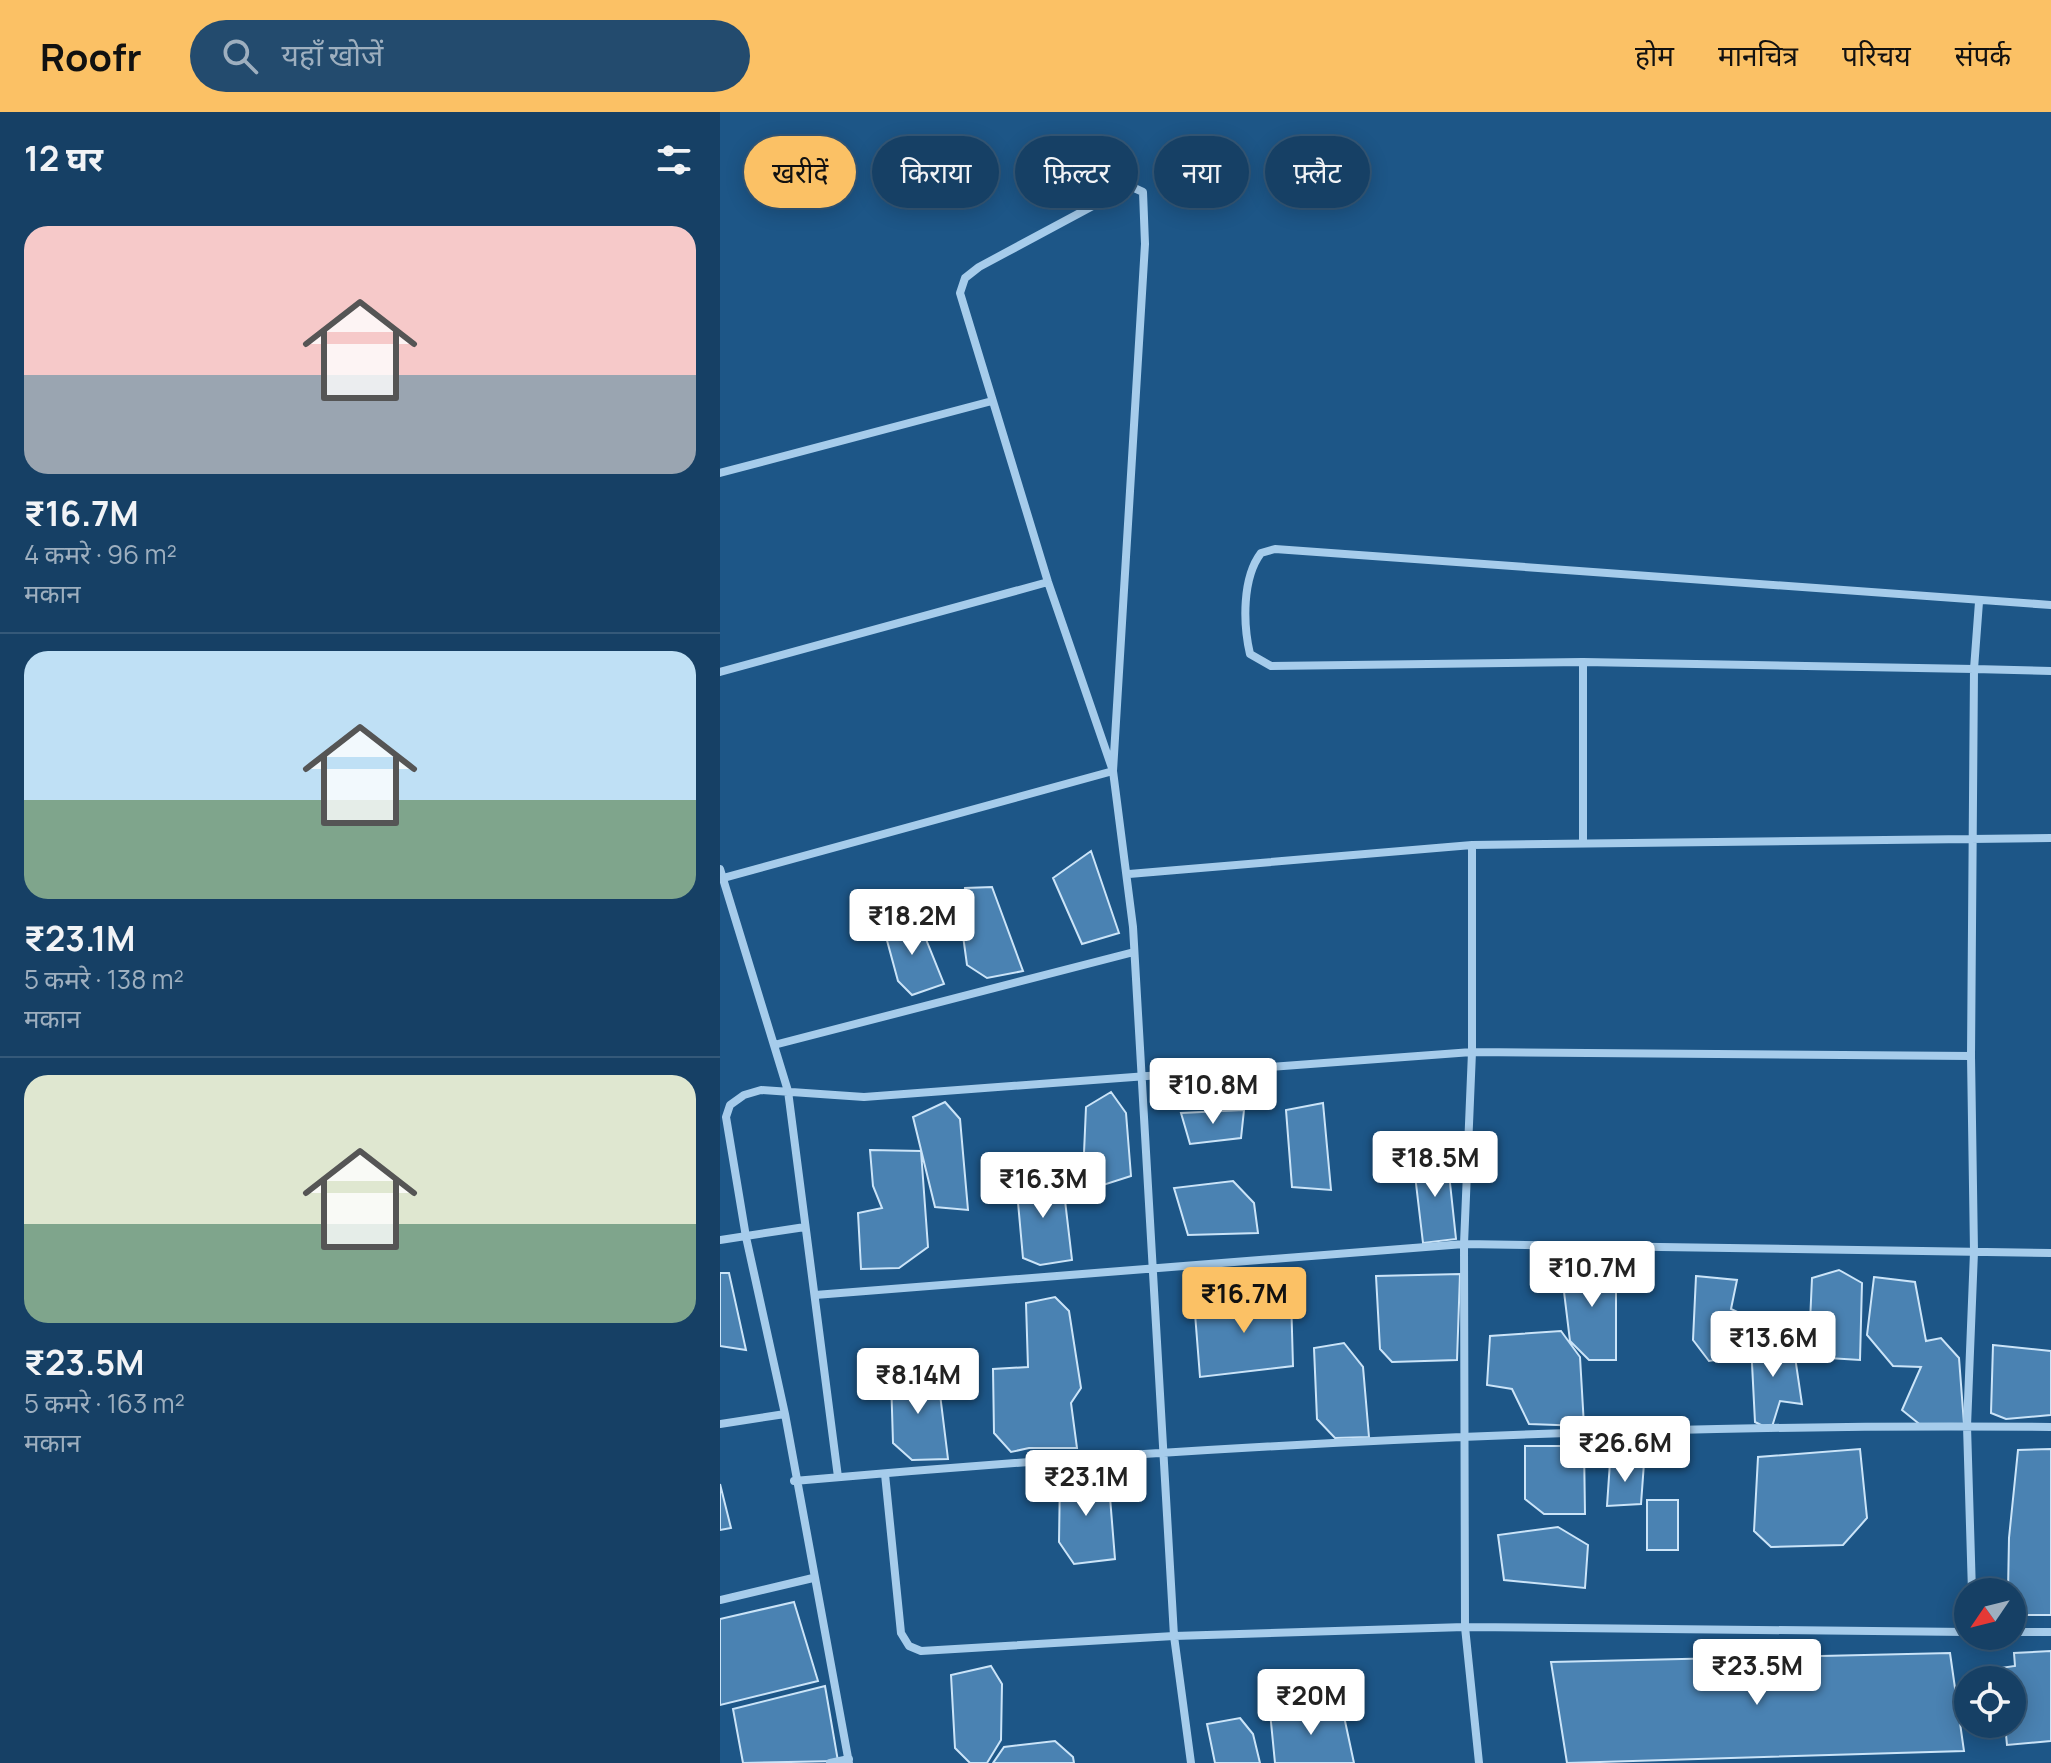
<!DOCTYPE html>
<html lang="hi">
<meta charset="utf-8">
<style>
body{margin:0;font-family:Manrope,"Noto Sans Devanagari",sans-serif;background:#234b6e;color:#f1f3f6;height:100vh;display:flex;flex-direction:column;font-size:30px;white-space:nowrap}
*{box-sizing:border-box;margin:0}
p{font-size:26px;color:#9eafbf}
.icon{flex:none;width:44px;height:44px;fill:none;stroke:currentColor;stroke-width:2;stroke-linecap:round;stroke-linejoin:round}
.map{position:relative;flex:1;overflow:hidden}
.side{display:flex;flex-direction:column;background:#164065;width:720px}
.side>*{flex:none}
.guide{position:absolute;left:24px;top:24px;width:760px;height:72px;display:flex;gap:16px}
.needle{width:52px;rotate:235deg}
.buttons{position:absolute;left:1234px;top:1466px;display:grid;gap:16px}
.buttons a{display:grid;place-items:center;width:72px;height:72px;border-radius:50%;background:#164065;box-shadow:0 4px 20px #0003,0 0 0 2px #355979;font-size:40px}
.price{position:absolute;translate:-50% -68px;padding:0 18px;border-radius:8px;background:#fff;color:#222;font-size:26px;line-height:52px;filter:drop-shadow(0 2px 4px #0008)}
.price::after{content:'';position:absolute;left:50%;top:48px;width:24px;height:18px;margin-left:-12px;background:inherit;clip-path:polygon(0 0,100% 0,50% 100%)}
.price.selected{background:#fbc165;color:#111}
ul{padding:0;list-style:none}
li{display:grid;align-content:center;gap:16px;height:424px;padding:0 24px}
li+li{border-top:2px solid #355979}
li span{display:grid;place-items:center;height:248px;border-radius:24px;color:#555}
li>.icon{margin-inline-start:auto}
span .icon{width:144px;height:144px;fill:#fffc;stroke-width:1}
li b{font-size:34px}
h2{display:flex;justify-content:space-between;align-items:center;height:96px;padding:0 24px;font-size:34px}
.pill{padding:0 28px;border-radius:36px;background:#164065;box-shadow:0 4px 20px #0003,0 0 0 2px #355979;font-size:28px;line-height:72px}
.pill.selected{background:#fbc165;color:#111}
header{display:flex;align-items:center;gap:48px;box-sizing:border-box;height:112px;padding:0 40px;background:#fbc165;color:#111}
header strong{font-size:38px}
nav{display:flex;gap:44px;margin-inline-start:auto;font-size:28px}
.search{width:560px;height:72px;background:#234b6e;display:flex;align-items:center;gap:20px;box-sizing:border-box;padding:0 28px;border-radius:44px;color:#9eafbf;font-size:30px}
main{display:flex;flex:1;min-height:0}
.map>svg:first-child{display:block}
.building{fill:#4a82b2;stroke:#cbe4f8;stroke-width:2}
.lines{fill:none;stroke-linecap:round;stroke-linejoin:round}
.street{stroke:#a6cceb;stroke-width:8}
</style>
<header>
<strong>Roofr</strong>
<div class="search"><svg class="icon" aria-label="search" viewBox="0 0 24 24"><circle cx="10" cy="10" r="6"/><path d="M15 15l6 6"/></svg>यहाँ खोजें</div>
<nav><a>होम</a><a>मानचित्र</a><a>परिचय</a><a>संपर्क</a></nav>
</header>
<main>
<section class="side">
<h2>12 घर<svg class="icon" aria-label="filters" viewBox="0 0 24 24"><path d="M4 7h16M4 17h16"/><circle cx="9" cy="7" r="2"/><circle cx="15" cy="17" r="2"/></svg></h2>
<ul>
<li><span style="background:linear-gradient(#f6c9c9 60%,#9aa5b1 0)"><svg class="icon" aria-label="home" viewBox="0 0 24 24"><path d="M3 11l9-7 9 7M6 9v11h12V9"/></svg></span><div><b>₹16.7M</b><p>4 कमरे · 96 m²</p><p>मकान</p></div></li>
<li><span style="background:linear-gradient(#bfe0f5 60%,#7fa58c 0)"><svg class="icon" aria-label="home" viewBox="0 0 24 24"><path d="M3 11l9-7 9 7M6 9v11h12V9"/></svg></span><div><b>₹23.1M</b><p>5 कमरे · 138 m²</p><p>मकान</p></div></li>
<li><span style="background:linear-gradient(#dfe7d0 60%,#7fa58c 0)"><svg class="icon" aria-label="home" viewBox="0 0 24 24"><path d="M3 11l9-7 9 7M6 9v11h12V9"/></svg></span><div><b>₹23.5M</b><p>5 कमरे · 163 m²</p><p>मकान</p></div></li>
</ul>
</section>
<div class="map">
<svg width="1331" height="1651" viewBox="0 0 1331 1651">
<rect width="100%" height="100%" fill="#1d5687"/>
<path class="building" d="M371,739L399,821L362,832L333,766Z
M272,775L303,859L267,866L247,853L241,809L245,776Z
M162,810H199L224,872L192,883L178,869Z
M391,980L406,1001L411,1064L380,1074L363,1064L366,995Z
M225,990L240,1007L248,1098L215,1095L193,1005Z
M603,991L611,1078L572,1075L566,998Z
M524,998L521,1026L470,1032L461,1001Z
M150,1038L201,1039L208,1135L179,1156L141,1157L138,1101L162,1096L153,1074Z
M727,1043L736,1127L703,1131L693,1046Z
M330,1061L344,1080L352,1148L320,1153L303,1146L296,1068Z
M513,1069L534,1091L538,1121L468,1123L454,1076Z
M892,1149L896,1178V1248H869L850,1229L841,1155Z
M1119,1158L1142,1171L1140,1248L1108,1246L1089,1233L1092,1166Z
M0,1161H9L26,1238L0,1234Z
M740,1162L737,1248L672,1250L660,1237L656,1164Z
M976,1164L1017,1168L1011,1197L1026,1204L1015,1245L989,1249L973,1228Z
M1154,1165L1195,1170L1206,1229L1221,1226L1239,1246L1244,1312L1203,1315L1182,1298L1201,1255L1173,1254L1147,1223Z
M571,1184L573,1254L480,1265L474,1189Z
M335,1185L349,1199L361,1276L351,1291L357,1336H309L291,1340L274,1321L273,1257L308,1255L306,1191Z
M841,1219L860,1245L864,1314L809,1312L792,1277L767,1273L770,1224Z
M1058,1226L1074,1238L1082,1292L1060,1289L1051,1318L1035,1310L1031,1232Z
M624,1231L643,1255L649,1325L615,1326L597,1307L594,1236Z
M1273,1233L1331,1239V1303L1286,1307L1271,1301Z
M200,1255L219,1274L228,1347L192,1348L173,1331L171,1266Z
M805,1334H864L865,1402H824L805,1387Z
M1140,1337L1147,1406L1123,1433L1051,1435L1034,1419L1038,1345Z
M1331,1337V1503H1292V1480H1288L1289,1426L1298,1338Z
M890,1350L924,1351L921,1392L887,1394Z
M376,1360L389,1373L395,1447L354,1452L339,1430L340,1364Z
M0,1372L11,1416L0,1418Z
M927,1388H958V1438H927Z
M838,1415L868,1433L865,1476L784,1468L778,1423Z
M74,1490L98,1569L0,1593V1507Z
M1331,1539V1629L1287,1633L1285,1612H1292V1568H1281L1280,1556L1295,1554L1294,1541Z
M1230,1541L1244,1639L847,1651L831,1550Z
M271,1554L282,1572L281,1628L267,1651H250L235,1636L231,1563Z
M105,1574L118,1649L23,1651L13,1597Z
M622,1595L634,1651H555L550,1600Z
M520,1606L533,1622L540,1651H495L487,1612Z
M335,1629L353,1645L354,1651H273L284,1635Z"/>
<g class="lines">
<path class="street" d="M0,361L272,289
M1259,490L1254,557L1331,559
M863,550V730
M0,560L328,470
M752,733V940L744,1132L745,1515L759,1651
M0,757L68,979L118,1365
M409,762L752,733L1331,726
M0,767L393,659L425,132L423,80L412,75L397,81L259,155L245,166L240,181L328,470L393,659L413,815L454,1524L471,1651
M54,933L414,840
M0,1128L85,1115
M95,1183L744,1132L1331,1141
M0,1312L65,1302
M165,1362L181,1521L189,1534L201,1539L454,1524L745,1515L1248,1520
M74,1369C492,1332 911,1311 1331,1315
M1252,1480L1247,1314L1254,1140L1251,944L1254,557L863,550L551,554L530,542C523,512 522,466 541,441L555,437L1331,493
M0,1488L93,1466
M1292,1520H1331
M110,1651L129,1647
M129,1651L65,1302L26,1125L6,1005L10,993L24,983L41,978L144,985L752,940L1251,944"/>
</g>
</svg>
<div class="buttons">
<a><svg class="needle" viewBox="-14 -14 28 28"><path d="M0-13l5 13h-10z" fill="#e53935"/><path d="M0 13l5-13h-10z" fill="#9eafbf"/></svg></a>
<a><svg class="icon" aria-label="locate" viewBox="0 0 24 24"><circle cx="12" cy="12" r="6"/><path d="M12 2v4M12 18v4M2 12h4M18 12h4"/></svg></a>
</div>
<b class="price" style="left:192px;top:845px">₹18.2M</b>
<b class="price" style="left:493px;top:1014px">₹10.8M</b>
<b class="price" style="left:715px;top:1087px">₹18.5M</b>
<b class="price" style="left:323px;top:1108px">₹16.3M</b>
<b class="price" style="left:872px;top:1197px">₹10.7M</b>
<b class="price selected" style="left:524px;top:1223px">₹16.7M</b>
<b class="price" style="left:1053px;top:1267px">₹13.6M</b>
<b class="price" style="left:198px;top:1304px">₹8.14M</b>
<b class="price" style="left:905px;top:1372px">₹26.6M</b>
<b class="price" style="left:366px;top:1406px">₹23.1M</b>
<b class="price" style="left:1037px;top:1595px">₹23.5M</b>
<b class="price" style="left:591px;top:1625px">₹20M</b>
<div class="guide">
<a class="pill selected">खरीदें</a>
<a class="pill">किराया</a>
<a class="pill">फ़िल्टर</a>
<a class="pill">नया</a>
<a class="pill">फ़्लैट</a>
</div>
</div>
</main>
